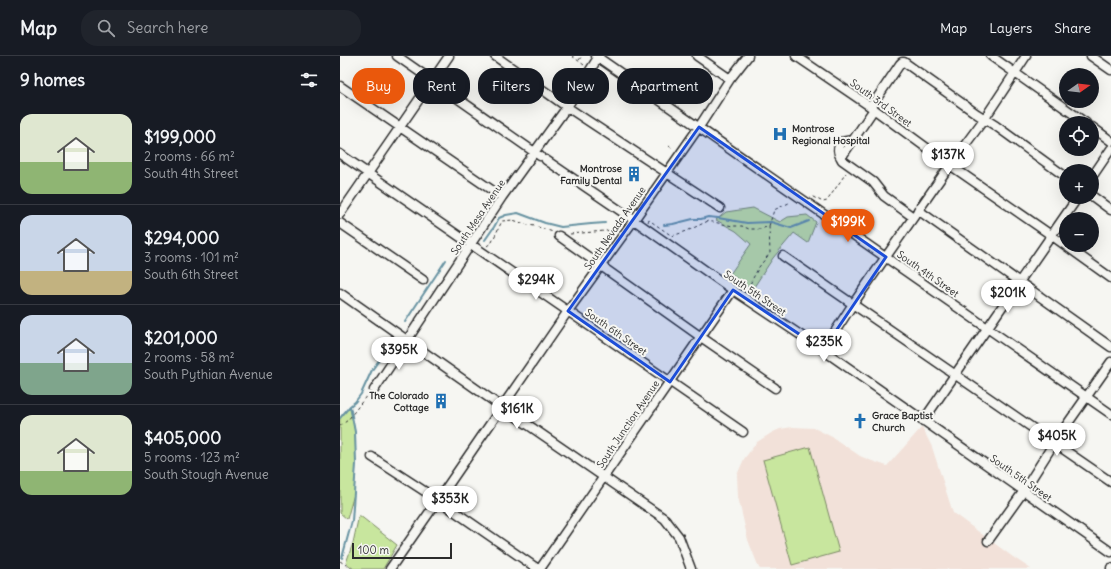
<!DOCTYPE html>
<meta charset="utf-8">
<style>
body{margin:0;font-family:Delius,sans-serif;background:#20242c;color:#f1f3f6;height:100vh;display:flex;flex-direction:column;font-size:15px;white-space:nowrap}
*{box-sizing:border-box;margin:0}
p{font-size:13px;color:#9ea1a6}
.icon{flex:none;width:22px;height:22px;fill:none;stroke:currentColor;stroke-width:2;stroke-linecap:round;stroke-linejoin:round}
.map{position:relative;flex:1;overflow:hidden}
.side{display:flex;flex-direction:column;background:#171b24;width:340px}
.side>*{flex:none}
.banner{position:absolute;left:12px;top:12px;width:380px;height:36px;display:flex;gap:8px}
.needle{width:26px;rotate:76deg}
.fabs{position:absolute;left:719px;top:12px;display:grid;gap:8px}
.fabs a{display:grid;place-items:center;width:40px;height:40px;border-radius:50%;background:#171b24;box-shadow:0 4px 16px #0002;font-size:20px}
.scale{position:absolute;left:12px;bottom:10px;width:100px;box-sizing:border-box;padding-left:4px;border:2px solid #2b2b2b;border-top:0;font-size:11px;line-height:14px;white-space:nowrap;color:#2b2b2b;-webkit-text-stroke:3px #f6f6f2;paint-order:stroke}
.price{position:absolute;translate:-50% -34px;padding:0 9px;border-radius:14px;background:#fff;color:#222;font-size:13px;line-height:26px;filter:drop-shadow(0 1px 2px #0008)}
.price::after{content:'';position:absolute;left:50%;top:24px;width:12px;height:9px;margin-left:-6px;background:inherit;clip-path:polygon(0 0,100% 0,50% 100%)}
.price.current{background:#ea580c;color:#fff}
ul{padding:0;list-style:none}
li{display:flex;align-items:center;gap:12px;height:100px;padding:0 20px}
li+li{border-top:1px solid #363941}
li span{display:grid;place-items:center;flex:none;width:112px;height:80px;border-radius:12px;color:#555}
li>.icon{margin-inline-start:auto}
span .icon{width:48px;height:48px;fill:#fffc;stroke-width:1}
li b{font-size:17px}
h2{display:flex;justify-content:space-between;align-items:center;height:48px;padding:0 20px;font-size:17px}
.chip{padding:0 14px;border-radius:16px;background:#171b24;box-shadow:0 4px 16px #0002;font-size:14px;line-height:36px}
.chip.current{background:#ea580c;color:#fff}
header{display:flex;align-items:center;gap:24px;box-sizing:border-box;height:56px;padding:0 20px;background:#171b24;border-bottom:1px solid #363941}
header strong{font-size:19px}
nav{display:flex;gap:22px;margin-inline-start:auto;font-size:14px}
.search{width:280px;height:36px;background:#20242c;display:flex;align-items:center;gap:10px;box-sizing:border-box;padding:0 14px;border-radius:16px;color:#9ea1a6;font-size:15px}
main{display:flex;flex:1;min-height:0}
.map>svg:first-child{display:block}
.built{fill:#f2e1d9}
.green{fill:#c8e69e;stroke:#7a8864}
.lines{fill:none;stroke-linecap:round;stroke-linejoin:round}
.stream{stroke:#6893a2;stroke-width:2}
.minor-casing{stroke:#2b2b2b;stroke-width:11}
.path{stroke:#2b2b2b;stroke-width:1;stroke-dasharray:3 3;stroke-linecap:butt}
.minor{stroke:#f6f6f2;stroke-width:8}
.marked{fill:#1d4ed8;fill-opacity:0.2;stroke:#1d4ed8;stroke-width:3;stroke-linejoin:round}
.labels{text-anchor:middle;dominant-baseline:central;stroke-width:4;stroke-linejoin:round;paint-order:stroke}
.street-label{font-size:10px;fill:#2b2b2b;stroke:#f6f6f2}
.poi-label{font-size:10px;font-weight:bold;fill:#2b2b2b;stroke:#f6f6f2;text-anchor:start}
</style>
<header>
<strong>Map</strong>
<div class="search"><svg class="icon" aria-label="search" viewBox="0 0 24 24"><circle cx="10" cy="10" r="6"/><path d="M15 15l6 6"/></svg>Search here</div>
<nav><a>Map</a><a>Layers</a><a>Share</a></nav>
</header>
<main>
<section class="side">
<h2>9 homes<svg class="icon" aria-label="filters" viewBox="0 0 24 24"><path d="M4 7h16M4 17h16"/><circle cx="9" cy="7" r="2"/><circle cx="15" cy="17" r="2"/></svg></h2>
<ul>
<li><span style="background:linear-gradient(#dfe7d0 60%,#8fb573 0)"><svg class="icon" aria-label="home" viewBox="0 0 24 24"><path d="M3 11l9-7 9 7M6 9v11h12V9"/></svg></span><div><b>$199,000</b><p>2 rooms · 66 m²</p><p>South 4th Street</p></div></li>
<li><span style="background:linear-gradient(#c9d6e8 70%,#c2b280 0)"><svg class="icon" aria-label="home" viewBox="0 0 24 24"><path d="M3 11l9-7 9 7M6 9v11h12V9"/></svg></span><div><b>$294,000</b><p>3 rooms · 101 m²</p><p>South 6th Street</p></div></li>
<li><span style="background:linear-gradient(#c9d6e8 60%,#7fa58c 0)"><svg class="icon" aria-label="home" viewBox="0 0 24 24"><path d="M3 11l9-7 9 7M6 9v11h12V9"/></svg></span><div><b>$201,000</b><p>2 rooms · 58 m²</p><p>South Pythian Avenue</p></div></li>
<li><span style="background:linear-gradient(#dfe7d0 70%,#8fb573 0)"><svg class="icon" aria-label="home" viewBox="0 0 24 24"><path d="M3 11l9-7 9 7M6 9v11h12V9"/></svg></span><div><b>$405,000</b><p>5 rooms · 123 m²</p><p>South Stough Avenue</p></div></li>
</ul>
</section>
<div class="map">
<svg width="771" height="513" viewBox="0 0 771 513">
<rect width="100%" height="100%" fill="#f6f6f2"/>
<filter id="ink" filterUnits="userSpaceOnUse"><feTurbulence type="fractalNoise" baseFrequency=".025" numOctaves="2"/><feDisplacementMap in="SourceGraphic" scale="8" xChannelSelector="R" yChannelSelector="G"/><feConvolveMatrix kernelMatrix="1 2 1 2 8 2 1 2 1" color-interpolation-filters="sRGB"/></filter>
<g filter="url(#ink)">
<path class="built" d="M453,371L474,372L492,381L520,400L532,405L547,410L582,371L592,391L613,457L673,501L691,513H420L419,512L408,484L398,441L397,419L404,403L417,386L433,376L440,373Z"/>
<path class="green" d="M413,152L440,166L448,161L467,159L476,166L469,184L468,187L454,177L433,202L412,234L390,218L411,188L396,175L376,164L386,156Z
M10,350L15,376L16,408L14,438L7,463L0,457V362Z
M470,391L499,496L452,509L423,404Z
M19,459L57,489L43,513H14L6,507L13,487Z"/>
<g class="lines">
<path class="stream" d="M324,169L333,168L353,163H361L368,161L378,162L407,167L431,166L451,172L469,165
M145,184L154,171L159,162L166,159L178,157L205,167L221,171L251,168L265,167
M65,266L106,204
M0,362L10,350L15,346L21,338L32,314L52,286
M2,502L12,465L16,408L15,376L10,350"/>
<g class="minor-casing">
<path id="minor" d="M57,0L200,100
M155,0L227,51L380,152
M256,0L771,358
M357,0L390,23
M456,0L531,51L610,109L711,179L771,222
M651,0L746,67
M751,0L771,14
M0,30L162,141
M531,51L560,8L562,6H564L637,58L656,70L726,121
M534,53L503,99L501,102L502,104L533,126L544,140L573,161
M752,71L771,85
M0,98L403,376
M501,102C497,96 497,92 501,86L513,84
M206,104L294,164L393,234L483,294L771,496
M752,121L771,93
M752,140L771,154
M578,154L771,291
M0,158L109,0
M0,167L83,224
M219,180L361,281L435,332
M443,200L771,426
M0,237L162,351L325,463L339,481L351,513
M483,294L513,248L610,109L645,62L686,0
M34,334L162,141L227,51L259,0
M583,365L738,141
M32,401L98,444L198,513
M648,485L683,436L714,387L771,306
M50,513L98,444L228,255L294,164L359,71L390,23L408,0
M200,513L393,234
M771,513V512"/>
</g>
<path class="path" d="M232,0L244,9
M239,4L242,0
M329,90L333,93
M473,141L483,146L487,145L506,117
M308,166L309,164L332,180L347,175L368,165L393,170H402L409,173H421L429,170L434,154L451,146
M230,178L277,174
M147,190L152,186L162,165L173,164L188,169L195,170L213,176
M408,233L412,224L419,211L430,197L429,170
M0,370L8,364L27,339
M0,505L12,513"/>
<use href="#minor" class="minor"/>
</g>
</g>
<path class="marked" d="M359,71L546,201L483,294L393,234L330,326L228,255Z"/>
<defs>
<g id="hospital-bare" transform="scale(1.2)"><path d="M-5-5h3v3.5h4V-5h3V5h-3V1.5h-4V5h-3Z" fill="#1f6fb2" stroke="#f6f6f2" stroke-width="2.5" paint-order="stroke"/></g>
<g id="building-bare" transform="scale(1.2)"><path d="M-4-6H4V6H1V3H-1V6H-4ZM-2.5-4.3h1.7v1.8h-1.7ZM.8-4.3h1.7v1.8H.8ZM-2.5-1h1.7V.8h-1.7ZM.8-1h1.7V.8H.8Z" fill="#1f6fb2" stroke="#f6f6f2" stroke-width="2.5" paint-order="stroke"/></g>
<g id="church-bare" transform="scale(1.2)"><path d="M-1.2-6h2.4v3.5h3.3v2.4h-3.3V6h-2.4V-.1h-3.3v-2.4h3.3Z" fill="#1f6fb2" stroke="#f6f6f2" stroke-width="2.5" paint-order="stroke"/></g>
</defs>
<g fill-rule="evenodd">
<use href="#hospital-bare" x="440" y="78"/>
<use href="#building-bare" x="294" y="118"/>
<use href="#building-bare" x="101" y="345"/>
<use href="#church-bare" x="520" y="365"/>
</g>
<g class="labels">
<g class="street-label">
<text transform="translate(541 47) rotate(36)">South 3rd Street</text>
<text transform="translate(138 161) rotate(-56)">South Mesa Avenue</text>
<text transform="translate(275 172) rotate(-55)">South Nevada Avenue</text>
<text transform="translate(588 218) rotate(35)">South 4th Street</text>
<text transform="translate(415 237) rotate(34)">South 5th Street</text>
<text transform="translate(276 276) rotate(35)">South 6th Street</text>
<text transform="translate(288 368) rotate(-56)">South Junction Avenue</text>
<text transform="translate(681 422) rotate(35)">South 5th Street</text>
</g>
<g class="poi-label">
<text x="452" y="72">Montrose<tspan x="452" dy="12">Regional Hospital</tspan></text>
<text x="282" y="112" text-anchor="end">Montrose<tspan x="282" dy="12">Family Dental</tspan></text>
<text x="89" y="339" text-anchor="end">The Colorado<tspan x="89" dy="12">Cottage</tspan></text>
<text x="532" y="359">Grace Baptist<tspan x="532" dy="12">Church</tspan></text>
</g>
</g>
</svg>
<div class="fabs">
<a><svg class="needle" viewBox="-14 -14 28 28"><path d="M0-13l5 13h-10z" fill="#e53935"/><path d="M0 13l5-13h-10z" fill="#9ea1a6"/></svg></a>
<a><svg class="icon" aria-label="locate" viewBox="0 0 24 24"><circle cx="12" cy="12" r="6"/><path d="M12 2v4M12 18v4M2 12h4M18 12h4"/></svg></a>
<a>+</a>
<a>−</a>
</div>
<div class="scale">100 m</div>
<b class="price" style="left:608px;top:120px">$137K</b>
<b class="price current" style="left:508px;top:187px">$199K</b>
<b class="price" style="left:196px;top:245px">$294K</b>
<b class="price" style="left:668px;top:258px">$201K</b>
<b class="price" style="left:484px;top:307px">$235K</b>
<b class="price" style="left:59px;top:315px">$395K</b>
<b class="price" style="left:177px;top:374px">$161K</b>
<b class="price" style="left:717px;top:401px">$405K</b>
<b class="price" style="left:110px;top:464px">$353K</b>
<div class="banner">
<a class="chip current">Buy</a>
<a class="chip">Rent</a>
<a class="chip">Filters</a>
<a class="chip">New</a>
<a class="chip">Apartment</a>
</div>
</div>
</main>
